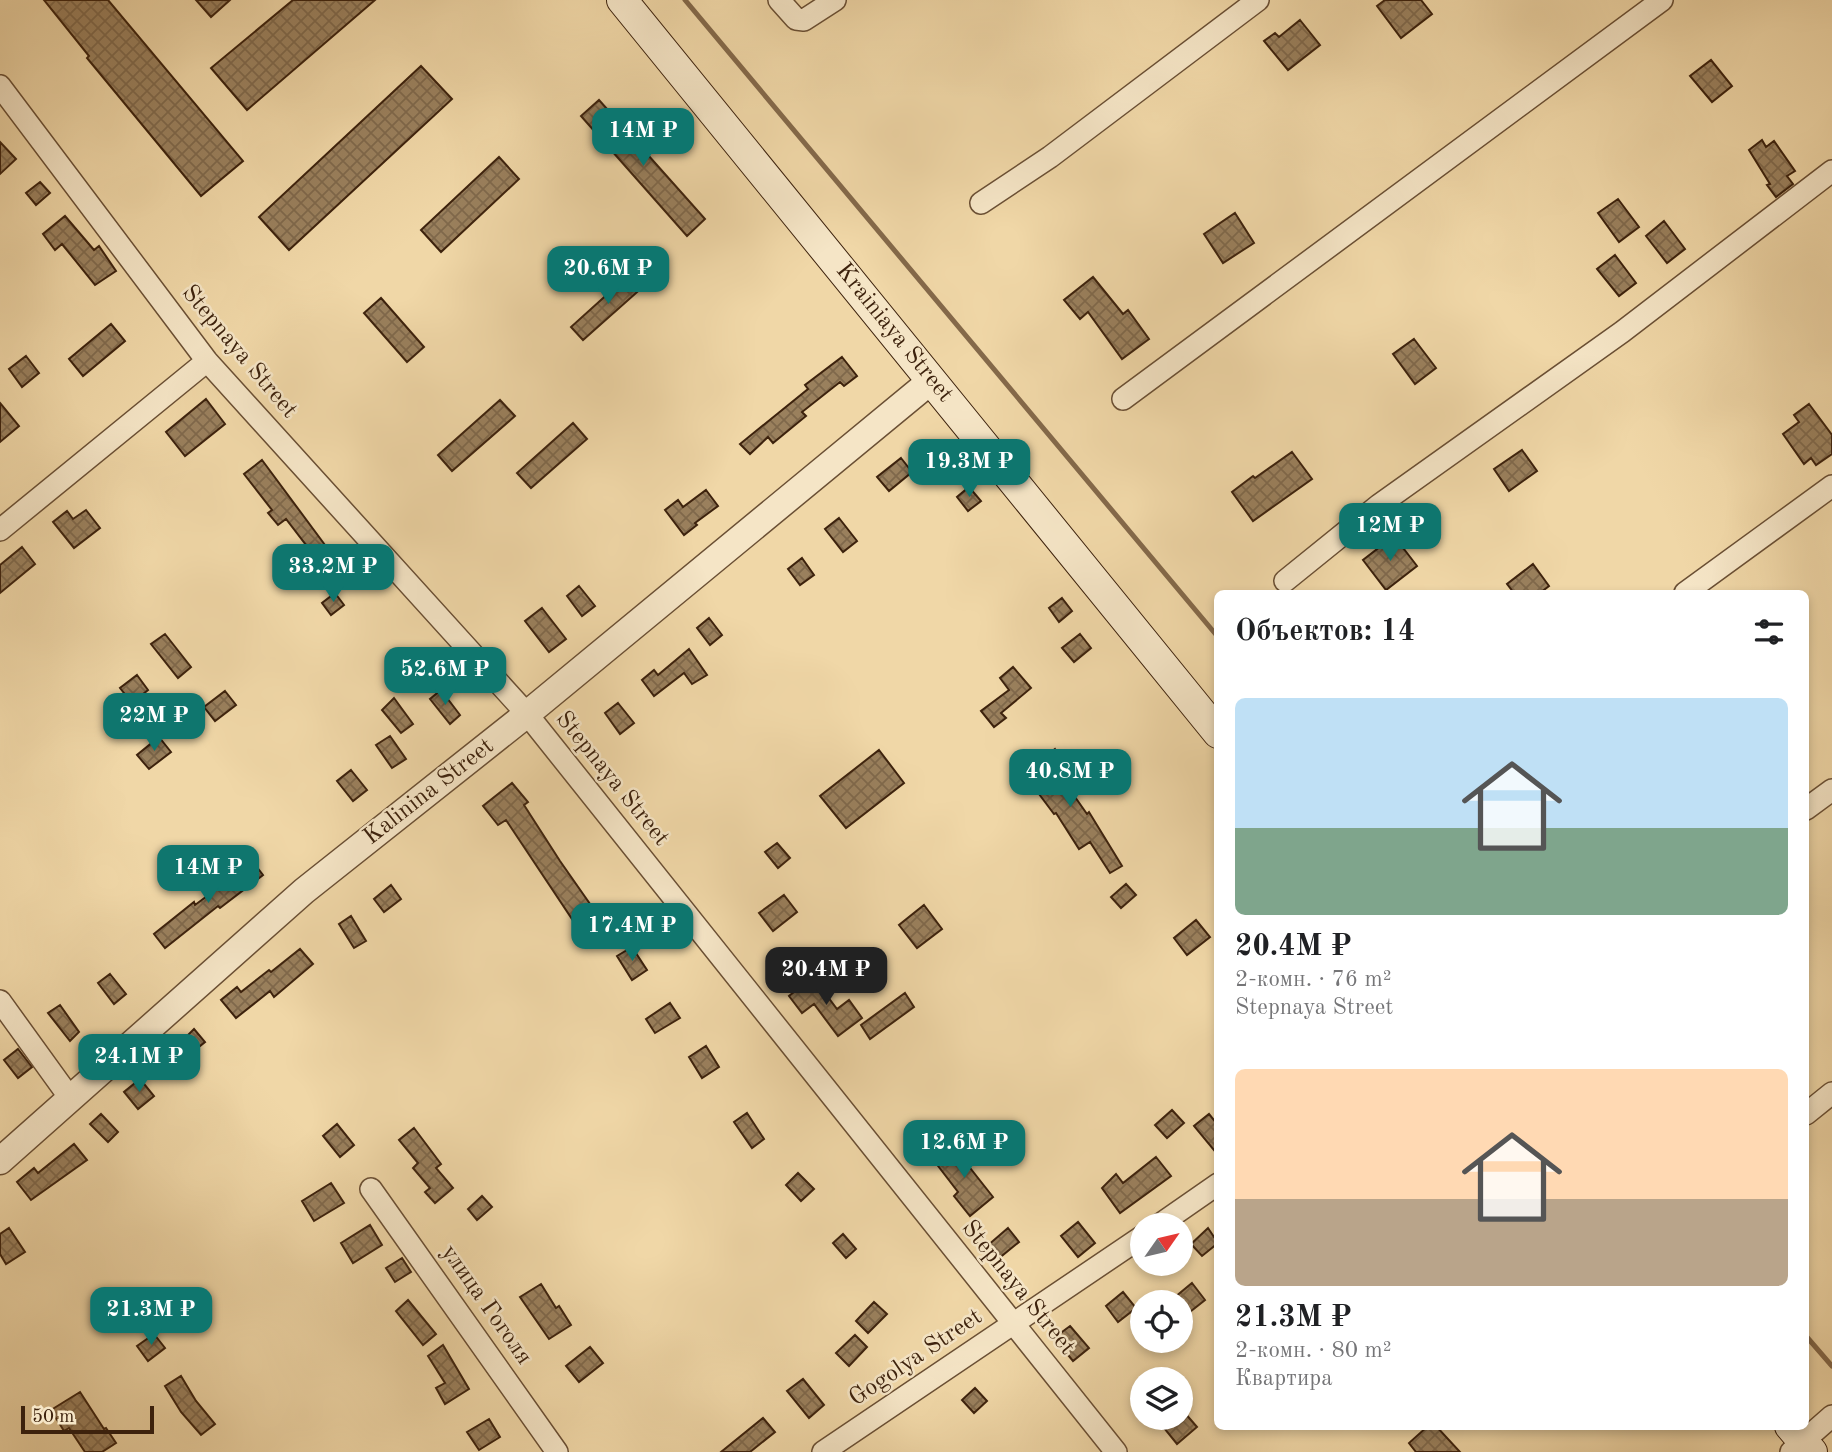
<!DOCTYPE html>
<html lang="ru">
<meta charset="utf-8">
<style>
body{margin:0;font-family:"Old Standard TT",serif;background:#f2f2f2;color:#202124;height:100vh;display:flex;flex-direction:column;font-size:26px;white-space:nowrap}
*{box-sizing:border-box;margin:0}
p{font-size:23px;color:#757577}
.icon{flex:none;width:38px;height:38px;fill:none;stroke:currentColor;stroke-width:2;stroke-linecap:round;stroke-linejoin:round}
.map{position:relative;flex:1;overflow:hidden}
.panel{position:absolute;left:1214px;top:590px;width:595px;height:840px;display:flex;flex-direction:column;background:#fff;border-radius:10px;box-shadow:0 4px 10px #0003}
.panel>*{flex:none}
.needle{width:46px;rotate:56deg}
.buttons{position:absolute;left:1130px;top:1213px;display:grid;gap:14px}
.buttons a{display:grid;place-items:center;width:63px;height:63px;border-radius:50%;background:#fff;box-shadow:0 4px 10px #0003;font-size:35px}
.scale{position:absolute;left:21px;bottom:18px;width:133px;box-sizing:border-box;padding-left:7px;border:4px solid #3d220d;border-top:0;font-size:19px;line-height:24px;white-space:nowrap;color:#3d220d;-webkit-text-stroke:5px #f5e5c6;paint-order:stroke}
.price{position:absolute;translate:-50% -60px;padding:0 16px;border-radius:14px;background:#0f766e;color:#fff;font-size:23px;line-height:46px;filter:drop-shadow(0 2px 4px #0008)}
.price::after{content:'';position:absolute;left:50%;top:42px;width:21px;height:16px;margin-left:-10px;background:inherit;clip-path:polygon(0 0,100% 0,50% 100%)}
.price.on{background:#222;color:#fff}
ul{padding:0;list-style:none}
li{display:grid;align-content:center;gap:14px;height:371px;padding:0 21px}
li span{display:grid;place-items:center;height:217px;border-radius:10px;color:#555}
li>.icon{margin-inline-start:auto}
span .icon{width:126px;height:126px;fill:#fffc;stroke-width:1}
li b{font-size:30px}
h2{display:flex;justify-content:space-between;align-items:center;height:84px;padding:0 21px;font-size:30px}
.map>svg:first-child{display:block}
.lines{fill:none;stroke-linecap:round;stroke-linejoin:round}
.stream{stroke:#84694a;stroke-width:5}
.building{fill:url(#building-cross-hatch);stroke:#3d220d;stroke-width:2}
.minor-casing{stroke:#6a4f34;stroke-width:24}
.tertiary-casing{stroke:#6a4f34;stroke-width:29}
.secondary-casing{stroke:#3d220d;stroke-width:32}
.minor{stroke:#f5e5c6;stroke-width:21}
.tertiary{stroke:#f5e5c6;stroke-width:26}
.secondary{stroke:#f5e5c6;stroke-width:30}
.labels{text-anchor:middle;dominant-baseline:central;stroke-width:5;stroke-linejoin:round;paint-order:stroke}
.street-label{font-size:24px;fill:#3d220d;stroke:#f5e5c6}
</style>
<div class="map">
<svg width="1832" height="1452" viewBox="0 0 1832 1452">
<defs>
<pattern id="building-cross-hatch" width="8" height="8" patternUnits="userSpaceOnUse" patternTransform="scale(1.75)"><rect width="8" height="8" fill="#9a805d"/><path d="M0 0l8 8M0 8l8-8" fill="none" stroke="#7f684b"/></pattern>
</defs>
<rect width="100%" height="100%" fill="#f0d7a7"/>
<filter id="stains"><feTurbulence type="fractalNoise" baseFrequency=".00286" numOctaves="4"/><feColorMatrix values="0 0 0 0 .2 0 0 0 0 .09 0 0 0 0 .02 0 0 0 .5 -.17"/></filter>
<radialGradient id="worn" r=".72"><stop offset=".6" stop-color="#630" stop-opacity="0"/><stop offset="1" stop-color="#630" stop-opacity=".3"/></radialGradient>
<g class="lines">
<path class="stream" d="M685,0L1218,637
M1806,1336L1832,1366"/>
</g>
<path class="building" d="M44,0H108L243,161L201,196L87,58L89,56Z
M196,0H230L211,17Z
M293,0H375L247,110L211,68Z
M1385,0H1421L1432,14L1401,38L1377,6Z
M1300,20L1320,45L1288,70L1264,41L1275,33L1279,37Z
M1711,60L1732,86L1712,102L1690,76Z
M421,66L452,99L289,250L259,217Z
M599,100L705,219L687,236L581,116Z
M1762,140L1766,147L1774,141L1795,171L1787,176L1793,184L1776,197L1767,185L1770,184L1749,150Z
M0,142L16,159L0,174Z
M499,157L519,179L441,252L421,230Z
M40,182L50,193L36,205L26,193Z
M1618,199L1639,227L1619,242L1598,213Z
M1235,213L1254,243L1223,263L1204,234Z
M65,216L94,250L99,246L116,271L95,285L62,244L55,250L43,234Z
M1664,221L1685,249L1667,263L1646,236Z
M1615,255L1636,283L1619,296L1597,269Z
M632,272L644,286L583,340L571,327Z
M1093,277L1123,314L1128,310L1149,339L1122,359L1088,312L1080,319L1064,300Z
M381,298L424,347L407,362L364,313Z
M111,324L125,341L83,376L69,359Z
M1414,339L1436,368L1415,384L1393,354Z
M26,356L39,373L22,387L9,369Z
M842,357L857,376L844,386L840,382L802,412L806,416L773,443L768,437L750,454L740,444L808,389L805,385Z
M206,399L225,424L185,456L166,432Z
M500,400L515,416L452,471L438,455Z
M0,403L19,426L0,442Z
M1809,404L1832,435V454L1816,465L1811,458L1804,464L1783,434L1799,422L1794,415Z
M573,423L587,439L531,488L517,473Z
M1522,450L1537,471L1509,491L1494,469Z
M1292,452L1312,479L1253,521L1232,492L1253,476L1255,478Z
M933,454L944,468L931,478L920,464Z
M901,458L912,472L889,491L877,477Z
M262,460L325,545L313,554L286,519L278,525L268,513L272,510L244,474Z
M969,487L981,501L968,511L957,497Z
M706,490L718,506L695,523L697,525L684,535L665,510L678,500L683,507Z
M86,510L100,528L74,548L53,522L67,511L73,519Z
M839,518L857,541L843,552L825,529Z
M1394,536L1417,566L1386,590L1363,560Z
M22,547L35,564L0,593V565Z
M802,558L814,575L800,585L788,569Z
M1533,564L1549,586L1540,593H1514L1507,584Z
M579,586L595,606L582,616L567,596Z
M335,593L344,605L331,615L322,603Z
M1062,598L1072,611L1059,622L1049,608Z
M542,608L566,639L549,652L525,621Z
M709,618L722,635L710,645L697,628Z
M165,634L191,667L178,678L151,644Z
M1080,634L1091,648L1074,662L1062,648Z
M689,649L707,675L692,684L684,673L654,696L642,680L654,670L658,675Z
M1013,667L1031,688L1001,713L1006,718L994,727L981,711L1009,690L1000,678Z
M137,675L148,690L132,703L120,688Z
M441,690L460,715L450,724L430,699Z
M225,691L236,705L215,721L204,707Z
M394,698L413,724L401,733L382,710Z
M618,703L634,723L620,734L605,713Z
M390,736L406,759L392,768L376,745Z
M159,737L171,752L149,769L137,755Z
M1055,749L1063,760L1054,767L1087,814L1089,812L1122,866L1110,873L1090,842L1079,849L1056,813L1054,814L1024,774Z
M879,750L904,783L846,828L820,796Z
M351,770L367,790L353,801L337,781Z
M512,783L528,802L524,805L560,861L604,924L584,937L506,820L498,825L483,806Z
M777,843L790,858L778,868L765,852Z
M253,862L263,875L220,908L218,906L165,948L154,934L194,902L195,905Z
M1126,884L1136,895L1121,908L1111,897Z
M391,885L401,899L384,912L374,899Z
M784,895L797,912L773,931L759,913Z
M924,905L942,929L917,948L899,925Z
M351,916L366,941L354,948L339,924Z
M1196,920L1210,937L1187,955L1174,938Z
M632,947L647,970L632,980L617,956Z
M300,949L313,964L274,997L270,991L236,1018L221,1000L237,987L241,992L269,970L271,972Z
M110,974L126,994L114,1004L98,983Z
M813,977L837,1009L849,1000L862,1018L838,1036L814,1004L802,1013L789,996Z
M905,993L914,1007L870,1039L861,1025Z
M670,1003L680,1018L655,1033L646,1019Z
M60,1005L79,1032L70,1041L48,1013Z
M194,1029L205,1042L180,1062L172,1051Z
M706,1046L719,1067L702,1078L689,1057Z
M18,1049L32,1067L18,1078L4,1060Z
M140,1079L154,1096L138,1109L124,1092Z
M1172,1110L1184,1123L1167,1138L1155,1125Z
M747,1113L764,1139L752,1148L734,1122Z
M101,1114L118,1132L108,1142L90,1124Z
M1209,1114L1218,1125V1155L1194,1126Z
M337,1124L354,1145L340,1157L323,1136Z
M414,1128L441,1164L436,1168L453,1188L435,1203L425,1192L430,1188L413,1168L418,1163L399,1140Z
M924,1132L933,1143L917,1157L907,1146Z
M959,1143L972,1161L967,1164L993,1197L970,1216L954,1196L958,1192L935,1162Z
M74,1144L87,1160L31,1200L17,1182L34,1168L38,1173Z
M1156,1157L1171,1176L1120,1213L1102,1188L1116,1174L1123,1183Z
M798,1173L814,1189L801,1201L786,1185Z
M331,1183L344,1203L314,1221L302,1201Z
M482,1196L492,1207L477,1220L468,1209Z
M1078,1222L1095,1243L1078,1257L1061,1236Z
M370,1225L382,1245L353,1263L341,1243Z
M9,1228L25,1252L6,1264L0,1254V1234Z
M1008,1228L1019,1242L998,1259L987,1246Z
M1208,1228L1218,1243L1202,1256L1191,1244Z
M843,1234L856,1249L846,1258L833,1243Z
M402,1258L411,1272L395,1282L386,1268Z
M1192,1283L1205,1300L1181,1319V1302H1169Z
M541,1284L556,1308L559,1306L571,1325L549,1339L520,1297Z
M1123,1292L1136,1308L1118,1322L1106,1306Z
M408,1300L436,1334L423,1345L396,1311Z
M874,1302L887,1314L868,1333L856,1321Z
M1070,1326L1089,1348L1073,1361L1054,1338Z
M154,1334L165,1348L148,1361L137,1346Z
M855,1335L867,1347L849,1366L836,1353Z
M443,1345L469,1389L445,1404L436,1388L445,1383L428,1356Z
M590,1347L603,1363L579,1382L566,1366Z
M181,1376L196,1401L215,1424L201,1435L181,1412L165,1386Z
M803,1379L824,1405L809,1418L787,1391Z
M975,1388L987,1401L974,1413L962,1400Z
M80,1392L104,1429L106,1428L116,1443L102,1452H85L69,1428L64,1431L51,1410Z
M1184,1412L1197,1427L1177,1444L1164,1428L1177,1418H1181Z
M763,1418L775,1432L750,1452H721Z
M489,1419L500,1437L479,1450L467,1432Z
M1428,1426H1436L1460,1452H1416L1409,1443Z"/>
<g class="lines">
<g class="minor-casing">
<path id="minor" d="M779,0L796,19L804,20L835,0
M0,86L207,361L527,714L1116,1452
M981,203L1050,157L1258,0
M1123,399L1662,0
M0,530L207,361
M1285,581L1379,505L1622,332L1832,171
M1685,593L1832,486
M1806,809L1832,790
M0,1001L70,1098
M1806,1114L1832,1093
M371,1189L557,1452
M1159,1225L1218,1184
M823,1452L1143,1236
M1791,1452L1832,1416"/>
</g>
<g class="tertiary-casing">
<path id="tertiary" d="M0,1161L304,891L527,714L932,380"/>
</g>
<g class="secondary-casing">
<path id="secondary" d="M622,0L1218,733
M1790,1426L1812,1452"/>
</g>
<use href="#minor" class="minor"/>
<use href="#tertiary" class="tertiary"/>
<use href="#secondary" class="secondary"/>
</g>
<g class="labels">
<g class="street-label">
<text transform="translate(894 333) rotate(51)">Krainiaya Street</text>
<text transform="translate(239 352) rotate(50)">Stepnaya Street</text>
<text transform="translate(612 779) rotate(51)">Stepnaya Street</text>
<text transform="translate(429 792) rotate(-38)">Kalinina Street</text>
<text transform="translate(1018 1288) rotate(51)">Stepnaya Street</text>
<text transform="translate(486 1305) rotate(55)">улица Гоголя</text>
<text transform="translate(916 1358) rotate(-34)">Gogolya Street</text>
</g>
</g>
<rect width="100%" height="100%" filter="url(#stains)"/>
<rect width="100%" height="100%" fill="url(#worn)"/>
</svg>
<div class="buttons">
<a><svg class="needle" viewBox="-14 -14 28 28"><path d="M0-13l5 13h-10z" fill="#e53935"/><path d="M0 13l5-13h-10z" fill="#757577"/></svg></a>
<a><svg class="icon" aria-label="locate" viewBox="0 0 24 24"><circle cx="12" cy="12" r="6"/><path d="M12 2v4M12 18v4M2 12h4M18 12h4"/></svg></a>
<a><svg class="icon" aria-label="layers" viewBox="0 0 24 24"><path d="M12 4l9 5-9 5-9-5zM3 14l9 5 9-5"/></svg></a>
</div>
<div class="scale">50 m</div>
<b class="price" style="left:643px;top:168px">14M ₽</b>
<b class="price" style="left:608px;top:306px">20.6M ₽</b>
<b class="price" style="left:969px;top:499px">19.3M ₽</b>
<b class="price" style="left:1390px;top:563px">12M ₽</b>
<b class="price" style="left:333px;top:604px">33.2M ₽</b>
<b class="price" style="left:445px;top:707px">52.6M ₽</b>
<b class="price" style="left:154px;top:753px">22M ₽</b>
<b class="price" style="left:1070px;top:809px">40.8M ₽</b>
<b class="price" style="left:208px;top:905px">14M ₽</b>
<b class="price" style="left:632px;top:963px">17.4M ₽</b>
<b class="price on" style="left:826px;top:1007px">20.4M ₽</b>
<b class="price" style="left:139px;top:1094px">24.1M ₽</b>
<b class="price" style="left:964px;top:1180px">12.6M ₽</b>
<b class="price" style="left:151px;top:1347px">21.3M ₽</b>
<section class="panel">
<h2>Объектов: 14<svg class="icon" aria-label="filters" viewBox="0 0 24 24"><path d="M4 7h16M4 17h16"/><circle cx="9" cy="7" r="2"/><circle cx="15" cy="17" r="2"/></svg></h2>
<ul>
<li><span style="background:linear-gradient(#bfe0f5 60%,#7fa58c 0)"><svg class="icon" aria-label="home" viewBox="0 0 24 24"><path d="M3 11l9-7 9 7M6 9v11h12V9"/></svg></span><div><b>20.4M ₽</b><p>2-комн. · 76 m²</p><p>Stepnaya Street</p></div></li>
<li><span style="background:linear-gradient(#ffd9b3 60%,#b9a48a 0)"><svg class="icon" aria-label="home" viewBox="0 0 24 24"><path d="M3 11l9-7 9 7M6 9v11h12V9"/></svg></span><div><b>21.3M ₽</b><p>2-комн. · 80 m²</p><p>Квартира</p></div></li>
</ul>
</section>
</div>
